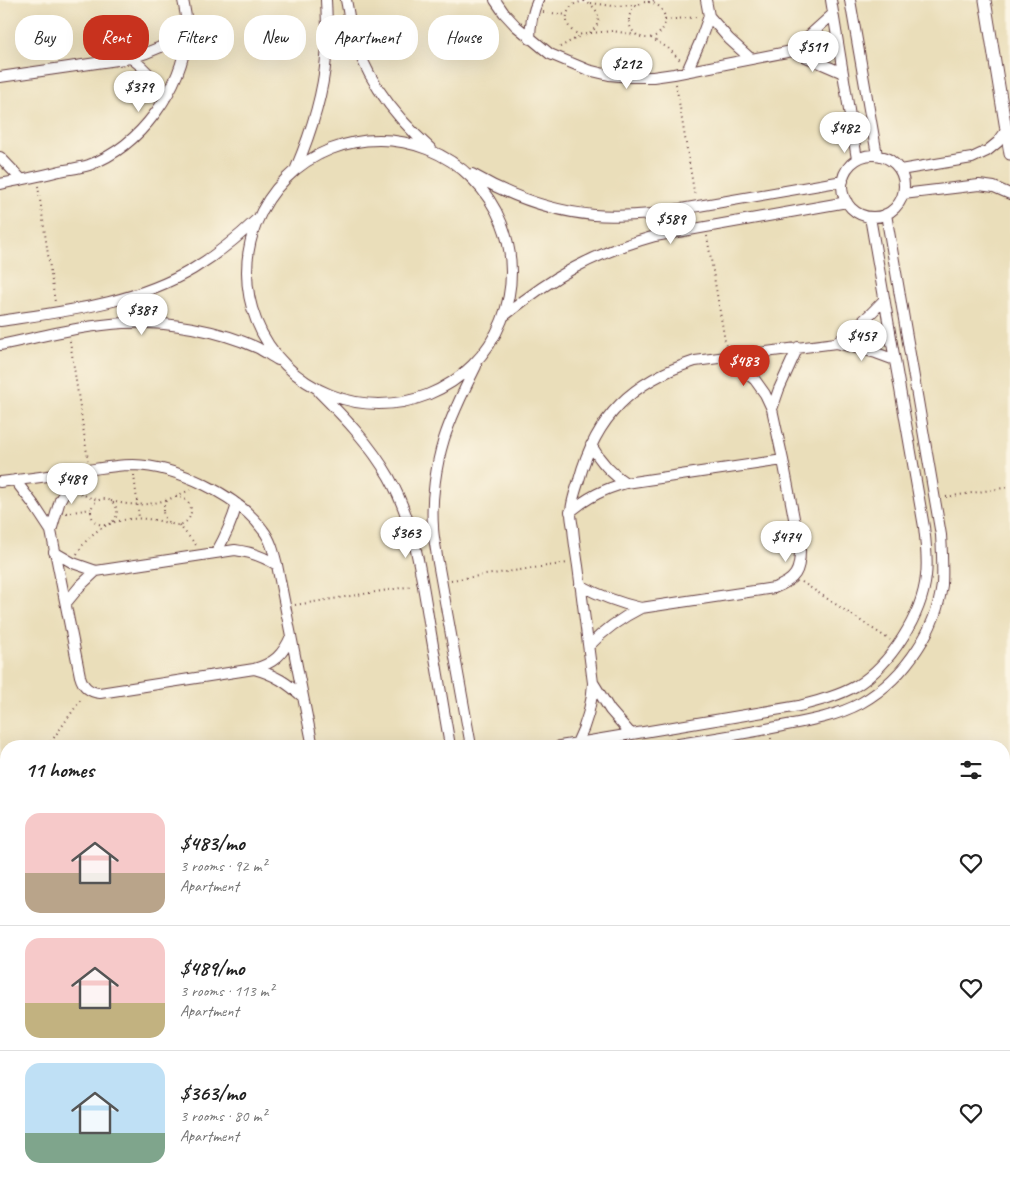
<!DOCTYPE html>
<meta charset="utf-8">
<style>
body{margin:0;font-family:Caveat,sans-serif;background:#f6f6f6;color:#222;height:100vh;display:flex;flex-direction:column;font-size:19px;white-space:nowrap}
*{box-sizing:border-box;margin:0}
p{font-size:16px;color:#767676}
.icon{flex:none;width:28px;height:28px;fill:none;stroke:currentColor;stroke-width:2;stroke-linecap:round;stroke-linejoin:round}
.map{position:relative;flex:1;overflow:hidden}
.panel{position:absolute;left:0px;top:740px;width:1010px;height:445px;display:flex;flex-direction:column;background:#fff;border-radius:20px 20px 0 0;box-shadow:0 5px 20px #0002}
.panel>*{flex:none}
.hud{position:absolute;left:15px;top:15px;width:500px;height:45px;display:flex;gap:10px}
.price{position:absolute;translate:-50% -42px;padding:0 11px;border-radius:18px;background:#fff;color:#222;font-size:16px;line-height:32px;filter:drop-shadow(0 1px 2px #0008)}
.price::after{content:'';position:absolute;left:50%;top:30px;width:15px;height:11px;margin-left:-8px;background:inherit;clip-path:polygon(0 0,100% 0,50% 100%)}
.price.current{background:#c8321e;color:#fff}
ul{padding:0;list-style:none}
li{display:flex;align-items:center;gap:15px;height:125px;padding:0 25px}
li+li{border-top:1px solid #e0e0e0}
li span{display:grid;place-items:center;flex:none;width:140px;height:100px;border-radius:15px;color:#555}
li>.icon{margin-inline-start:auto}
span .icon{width:60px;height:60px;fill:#fffc;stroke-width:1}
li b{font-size:21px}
h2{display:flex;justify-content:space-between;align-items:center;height:60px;padding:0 25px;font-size:21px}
.tag{padding:0 18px;border-radius:20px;background:#fff;box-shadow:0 5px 20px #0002;font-size:18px;line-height:45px}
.tag.current{background:#c8321e;color:#fff}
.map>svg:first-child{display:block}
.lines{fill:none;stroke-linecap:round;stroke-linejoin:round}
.minor-casing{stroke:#623c40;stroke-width:12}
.tertiary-casing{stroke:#623c40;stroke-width:13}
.path{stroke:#623c40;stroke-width:2;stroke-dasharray:1 4;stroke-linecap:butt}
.minor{stroke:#fff;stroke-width:10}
.tertiary{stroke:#fff;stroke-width:11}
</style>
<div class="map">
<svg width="1010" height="1185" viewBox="0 0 1010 1185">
<rect width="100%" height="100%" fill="#fcf5e5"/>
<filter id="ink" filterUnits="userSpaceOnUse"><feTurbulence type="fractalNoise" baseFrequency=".02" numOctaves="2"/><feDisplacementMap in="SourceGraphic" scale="10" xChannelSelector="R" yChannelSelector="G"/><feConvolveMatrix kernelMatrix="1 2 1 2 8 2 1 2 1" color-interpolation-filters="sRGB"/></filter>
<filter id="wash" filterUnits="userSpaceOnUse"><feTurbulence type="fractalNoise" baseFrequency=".0096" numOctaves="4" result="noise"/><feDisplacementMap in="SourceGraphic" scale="20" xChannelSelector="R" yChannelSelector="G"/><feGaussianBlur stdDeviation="1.12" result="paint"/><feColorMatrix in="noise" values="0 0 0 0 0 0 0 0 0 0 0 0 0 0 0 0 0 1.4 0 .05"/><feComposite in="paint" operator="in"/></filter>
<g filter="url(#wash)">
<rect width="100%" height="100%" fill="#eadeba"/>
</g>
<g filter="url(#ink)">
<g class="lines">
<g class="minor-casing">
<path id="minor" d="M346,0C348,9 349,18 351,27C363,76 394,116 431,149
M495,0L504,13L516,26L550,54L588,70L609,75L631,77H653L674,74L792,51L833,14
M706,0L709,16L729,39L751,59
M831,0L857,159
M850,0L877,155
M530,39C530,25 532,13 538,0
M792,51L843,73
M131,58C146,69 157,81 166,97
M687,71L699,44L709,16
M0,77L131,58C152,52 169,44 187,32
M247 272a132 132 0 1 1 264 0a132 132 0 1 1-264 0Z
M842 186a31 31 0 1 1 62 0a31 31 0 1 1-62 0Z
M0,157L21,179
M296,168C310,135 323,94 326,58C328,38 327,19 326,0
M900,170L972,158L987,151L998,142L1006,131
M472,174C510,196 551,211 594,215C614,217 633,215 652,214L843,181
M0,184C20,180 40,176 60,171C69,169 80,168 89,165C141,146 182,88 187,34C188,23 185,11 183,0
M903,194L979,185L994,187L1010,194
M504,316C553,276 594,253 655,236L847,202
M0,321C66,311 134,304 193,269C216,255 237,238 256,220
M836,343C854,330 869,316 884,300
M0,345C40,337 84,325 124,323C167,321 219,330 258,348C265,352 271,356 278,360
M319,392C345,418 370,444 389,477C414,522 421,572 429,622C436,664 443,705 450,746
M772,409L779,389L798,347
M591,445C600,461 610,473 626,483
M15,480L34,505L51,531L80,676C83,687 89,692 100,693L254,669C274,663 283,655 291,636
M0,482C25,479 51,476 76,472C94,469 114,465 133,465C176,466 238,495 263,530C271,540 274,553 277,565L312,742L314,746
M570,512C588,497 604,489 626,483L783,460
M51,531L60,500L76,472
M54,552L73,563L96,571L235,550C251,552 264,557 277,565
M216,553C225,537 232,522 237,504
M580,585C600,596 619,603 641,608
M66,603L80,586L96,571
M589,646C604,630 621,618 641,608L774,588C796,580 800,571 800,550L783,460L772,409L765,394L755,380L727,357
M254,669C276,675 287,683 303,697
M594,684L610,710L631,734
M577,743C587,723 592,705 593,683C588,644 583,605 578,566C576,553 574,541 573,528C572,523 571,518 571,513C571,503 576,489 579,480C596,416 633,381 695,361L836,343L876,353L895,360
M471,746L437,557C436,547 433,537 433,526C431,500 436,465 444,439C452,414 464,390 476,366
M560,746L799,706C818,701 838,696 856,686C890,665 922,616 926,576C928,560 926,544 924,527L870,217
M666,746C705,740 743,734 782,726C809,721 837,716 861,703C884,690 904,670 918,648C930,630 939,607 942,585C943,568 942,552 941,535L886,214
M0,791L6,796
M0,814L6,818
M1004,967L1010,966
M7,1179L8,1185
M117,1179L118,1185
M502,1179L503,1185
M726,1179L727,1185
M841,1179L842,1185
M954,1179L955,1185
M970,1179L971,1185
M420,1185L454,1179"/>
</g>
<g class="tertiary-casing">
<path id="tertiary" d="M985,0L1010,154
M1004,794L1010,788
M1004,819L1010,818
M1004,848L1010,847
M0,986H6
M0,1023L6,1020"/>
</g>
<path class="path" d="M584,1C613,14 592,43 574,32C565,26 564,12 573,5C576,3 580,2 584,1Z
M648,2L655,0
M629 20a18 18 0 1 1 36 0a18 18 0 1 1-36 0Z
M591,3L613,6L638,5
M543,12L567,15
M665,20L697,17
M591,33L613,31L636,35
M651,38L668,48L680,60
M560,47L582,35
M676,84L695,197
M38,186L55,302
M707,236L726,347
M70,341L88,460
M134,475L139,518
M76,491L88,497L99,500
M176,496L190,490
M163 511a14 14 0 1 1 28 0a14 14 0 1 1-28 0Z
M946,497L1010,487
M91 512a13 13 0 1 1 26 0a13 13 0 1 1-26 0Z
M111,501C131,506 149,506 168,499
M66,513L91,509
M179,525L197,546
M77,554C96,519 135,512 170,524
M451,580L568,563
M802,582L890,640
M295,605L413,586
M771,738L772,746
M48,746L82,698
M1004,1129L1010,1128
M212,1179L213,1185"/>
<use href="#minor" class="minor"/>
<use href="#tertiary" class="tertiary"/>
</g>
</g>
</svg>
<b class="price" style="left:813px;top:73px">$511</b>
<b class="price" style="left:627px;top:90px">$212</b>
<b class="price" style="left:139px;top:113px">$379</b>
<b class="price" style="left:845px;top:154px">$482</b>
<b class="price" style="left:671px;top:245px">$589</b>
<b class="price" style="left:142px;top:336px">$387</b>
<b class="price" style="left:862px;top:362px">$457</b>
<b class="price current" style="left:744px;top:387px">$483</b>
<b class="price" style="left:72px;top:505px">$489</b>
<b class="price" style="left:406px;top:559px">$363</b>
<b class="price" style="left:786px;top:563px">$474</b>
<div class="hud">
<a class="tag">Buy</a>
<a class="tag current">Rent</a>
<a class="tag">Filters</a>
<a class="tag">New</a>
<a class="tag">Apartment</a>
<a class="tag">House</a>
</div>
<section class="panel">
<h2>11 homes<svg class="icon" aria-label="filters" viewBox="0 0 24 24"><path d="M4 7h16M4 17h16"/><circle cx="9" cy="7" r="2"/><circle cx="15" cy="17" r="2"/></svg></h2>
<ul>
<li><span style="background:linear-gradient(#f6c9c9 60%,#b9a48a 0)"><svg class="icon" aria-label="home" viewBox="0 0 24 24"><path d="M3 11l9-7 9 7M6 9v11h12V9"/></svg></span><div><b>$483/mo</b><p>3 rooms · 92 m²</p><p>Apartment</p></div><svg class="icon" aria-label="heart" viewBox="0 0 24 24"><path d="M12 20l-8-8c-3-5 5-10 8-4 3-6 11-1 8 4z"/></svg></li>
<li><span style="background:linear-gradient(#f6c9c9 65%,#c2b280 0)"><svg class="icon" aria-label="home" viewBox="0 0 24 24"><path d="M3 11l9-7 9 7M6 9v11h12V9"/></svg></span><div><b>$489/mo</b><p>3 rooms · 113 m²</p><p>Apartment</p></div><svg class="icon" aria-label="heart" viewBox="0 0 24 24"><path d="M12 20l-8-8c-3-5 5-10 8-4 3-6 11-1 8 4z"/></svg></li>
<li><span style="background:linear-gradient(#bfe0f5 70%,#7fa58c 0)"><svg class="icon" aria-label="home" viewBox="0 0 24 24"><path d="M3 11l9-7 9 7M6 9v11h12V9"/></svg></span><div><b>$363/mo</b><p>3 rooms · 80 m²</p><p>Apartment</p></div><svg class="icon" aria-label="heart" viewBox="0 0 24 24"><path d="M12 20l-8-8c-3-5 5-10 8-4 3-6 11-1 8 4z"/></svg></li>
</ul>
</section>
</div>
